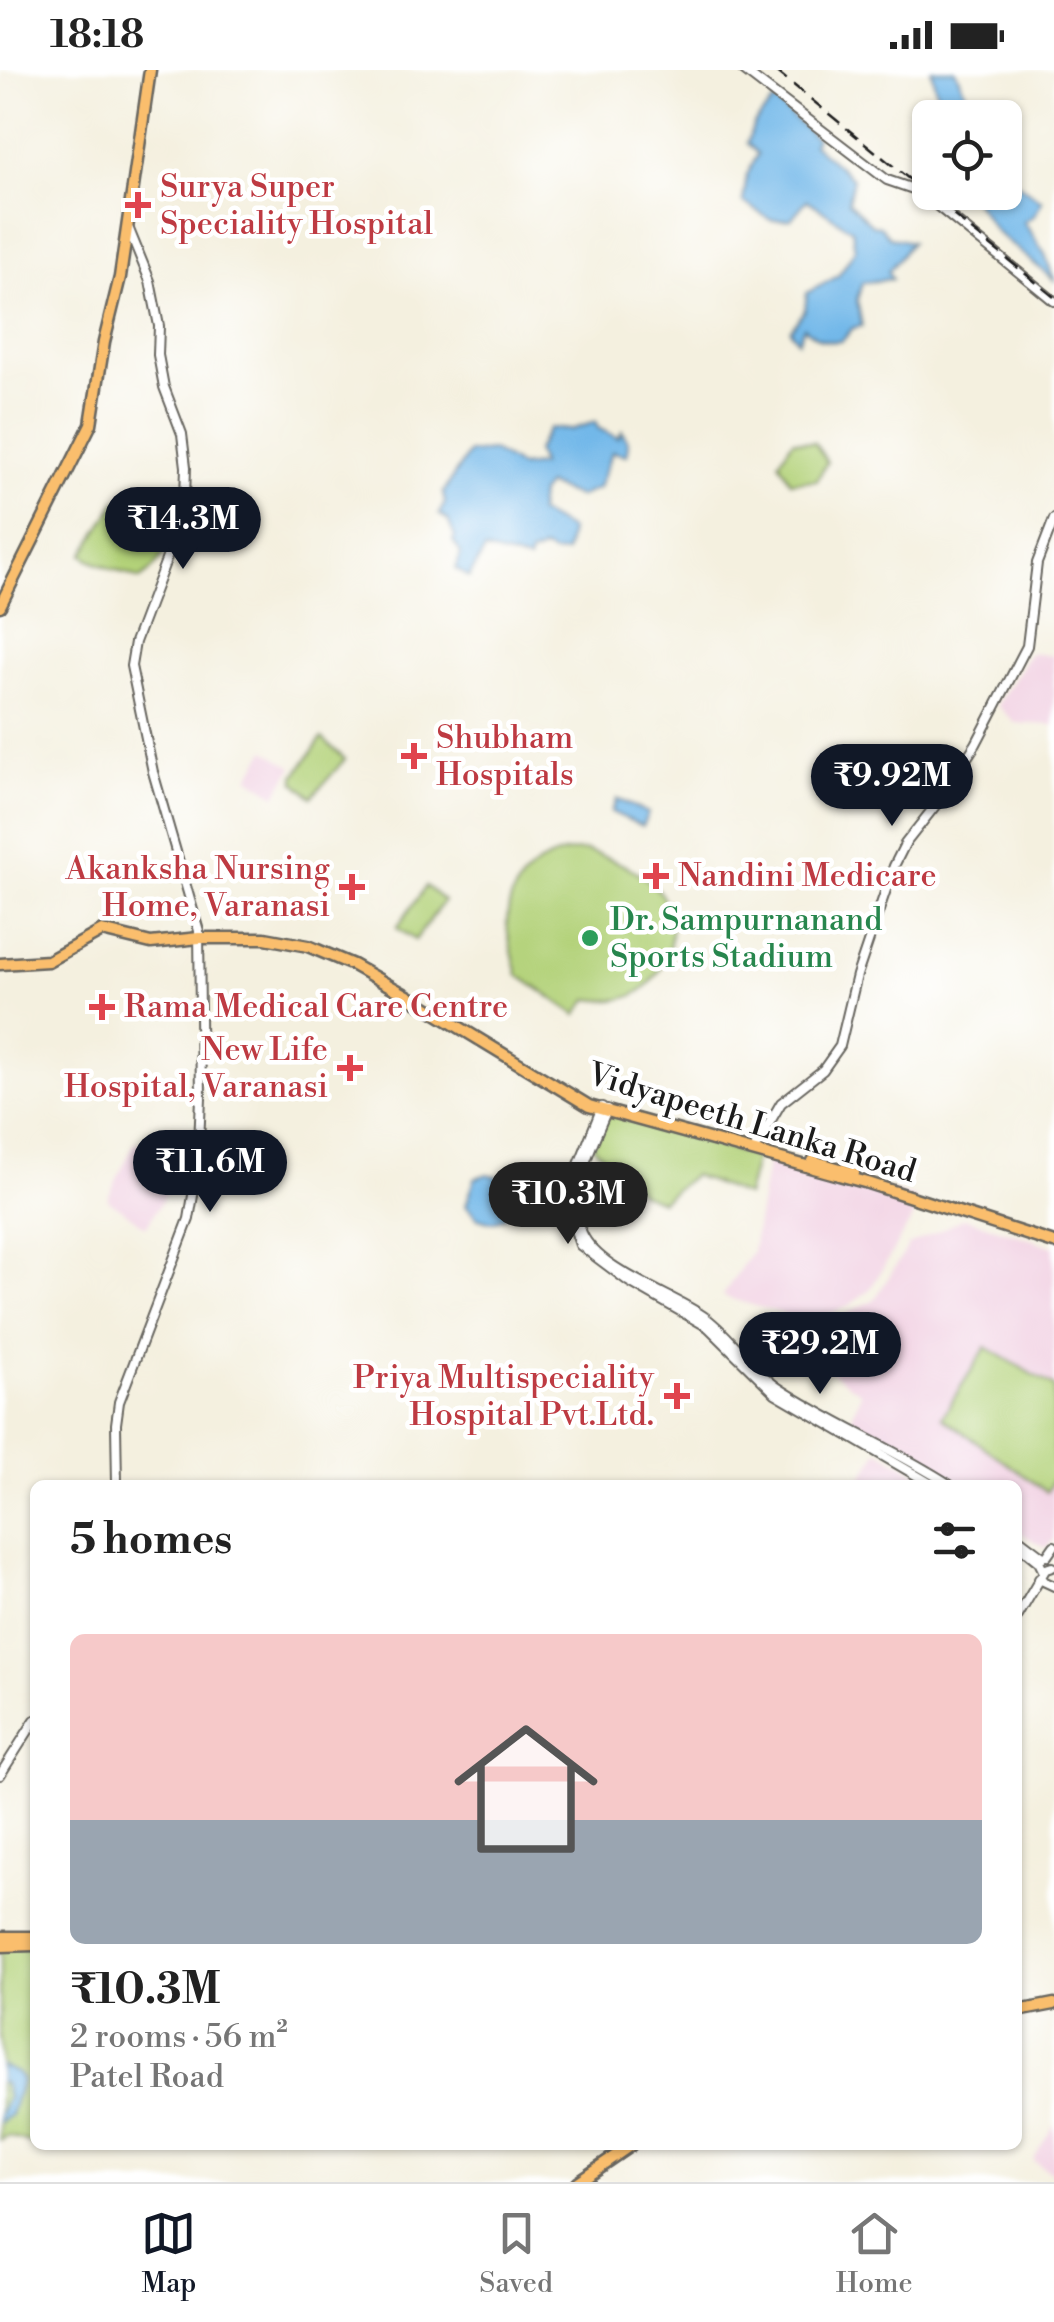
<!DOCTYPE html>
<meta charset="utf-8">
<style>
body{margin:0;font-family:"Libre Bodoni",serif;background:#f2f2f2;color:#222;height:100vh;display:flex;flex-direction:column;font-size:38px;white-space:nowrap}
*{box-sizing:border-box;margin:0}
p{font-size:32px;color:#767676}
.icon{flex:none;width:55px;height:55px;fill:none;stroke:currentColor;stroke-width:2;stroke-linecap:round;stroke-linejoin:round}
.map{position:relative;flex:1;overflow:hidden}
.panel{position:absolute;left:30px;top:1410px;width:992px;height:670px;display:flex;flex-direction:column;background:#fff;border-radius:15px;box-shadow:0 2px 8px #0004}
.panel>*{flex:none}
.tools{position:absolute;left:912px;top:30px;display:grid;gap:20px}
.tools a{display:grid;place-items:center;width:110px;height:110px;border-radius:15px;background:#fff;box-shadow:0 2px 8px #0004;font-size:50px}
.price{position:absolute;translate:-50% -85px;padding:0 22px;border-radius:35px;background:#111827;color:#fff;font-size:32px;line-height:65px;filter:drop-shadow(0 2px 5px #0008)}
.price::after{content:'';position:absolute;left:50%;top:60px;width:30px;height:22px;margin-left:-15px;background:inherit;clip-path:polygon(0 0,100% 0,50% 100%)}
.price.current{background:#222;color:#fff}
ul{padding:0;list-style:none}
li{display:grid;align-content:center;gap:20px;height:530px;padding:0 40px}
li span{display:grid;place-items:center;height:310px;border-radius:15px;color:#555}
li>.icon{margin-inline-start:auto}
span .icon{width:180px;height:180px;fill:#fffc;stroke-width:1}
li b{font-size:42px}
h2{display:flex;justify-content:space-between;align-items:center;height:120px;padding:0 40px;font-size:42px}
.status{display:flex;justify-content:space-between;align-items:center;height:70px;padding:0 50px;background:#fff;direction:ltr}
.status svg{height:28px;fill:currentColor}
.tab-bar{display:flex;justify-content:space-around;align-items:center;height:140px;border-top:2px solid #e0e0e0;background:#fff;font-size:28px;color:#767676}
.tab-bar a{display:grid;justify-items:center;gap:5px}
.tab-bar .current{color:#111827}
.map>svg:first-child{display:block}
.built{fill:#f1d0e2}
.green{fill:#b3d279;stroke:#68774a;stroke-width:2.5}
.water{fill:#72b8e9;stroke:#476a82;stroke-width:2.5}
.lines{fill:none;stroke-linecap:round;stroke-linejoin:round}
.minor-casing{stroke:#686660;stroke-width:12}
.major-casing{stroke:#686660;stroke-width:15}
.minor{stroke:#fff;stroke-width:8}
.major{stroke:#fabe6d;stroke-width:10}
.rail{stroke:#1c1c1c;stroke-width:2.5;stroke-dasharray:15 8;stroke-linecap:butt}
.health-dot{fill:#e0444e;stroke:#fff;stroke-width:4}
.leisure-dot{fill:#2e9e5b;stroke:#fff;stroke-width:4}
.labels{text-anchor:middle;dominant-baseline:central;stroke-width:9;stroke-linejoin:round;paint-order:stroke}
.health-label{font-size:32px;fill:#be3a42;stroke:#fff;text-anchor:start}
.leisure-label{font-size:32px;fill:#27864d;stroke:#fff;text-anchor:start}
.street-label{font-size:32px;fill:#1c1c1c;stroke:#fff}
</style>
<div class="status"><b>18:18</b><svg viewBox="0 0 49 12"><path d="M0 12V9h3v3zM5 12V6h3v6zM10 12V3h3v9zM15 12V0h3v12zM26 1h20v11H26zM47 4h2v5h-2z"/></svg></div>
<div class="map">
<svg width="1054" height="2112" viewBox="0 0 1054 2112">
<rect width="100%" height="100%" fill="#fff"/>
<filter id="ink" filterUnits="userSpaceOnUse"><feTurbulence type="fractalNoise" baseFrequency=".01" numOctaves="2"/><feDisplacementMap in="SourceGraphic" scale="20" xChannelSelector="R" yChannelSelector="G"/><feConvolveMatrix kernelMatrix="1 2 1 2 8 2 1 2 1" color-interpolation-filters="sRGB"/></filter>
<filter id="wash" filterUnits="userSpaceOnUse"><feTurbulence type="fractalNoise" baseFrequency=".0048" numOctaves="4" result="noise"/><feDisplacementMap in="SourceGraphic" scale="40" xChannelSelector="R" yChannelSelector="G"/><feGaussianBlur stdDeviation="2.25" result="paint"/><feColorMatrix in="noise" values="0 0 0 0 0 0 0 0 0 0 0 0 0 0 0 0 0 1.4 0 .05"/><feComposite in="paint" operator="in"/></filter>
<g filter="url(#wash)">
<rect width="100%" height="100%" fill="#f4f0df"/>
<path class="built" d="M1030,583L1054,586V655L1015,653L997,635Z
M266,680L293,697L276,725L249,707Z
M135,1072L184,1094L146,1157L107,1129Z
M768,1089L916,1128L913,1147L871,1218L849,1236L810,1252L722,1226L752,1181Z
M965,1148L1054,1177V1469L1046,1478L1018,1461V1415H957L881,1368L849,1353L861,1323L805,1283L819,1258L875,1229L909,1175Z
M879,1380L937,1415H858Z
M1054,2055V2104L1032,2090Z"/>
<path class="green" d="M793,370L815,373L827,392L817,410L791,412L779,392Z
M117,431L178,445C170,469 163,495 140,509L98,494L83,485Z
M322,668L345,689L312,727L295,712V706Z
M586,781C611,788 637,798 655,817C685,848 671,906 634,925C620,932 603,931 588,929L577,945L518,905C514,887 507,869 507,851C509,808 546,779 586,781Z
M426,816L444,831L415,870L397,858Z
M610,1042L756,1087L746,1126L693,1105L661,1131L641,1123L593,1076Z
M986,1277L1054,1317V1408L1047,1422L942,1347Z
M0,1876L35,1878V2075L8,2066L0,2070Z"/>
<path class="water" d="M931,0H955L977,47H943Z
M774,31L816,68L813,74L853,109L848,132L872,155L880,156L889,167L911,172L888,202L892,209L862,213L857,230L862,256L853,258L842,271C824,273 817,269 804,257L798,271L790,260L805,240L807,223L838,206L855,180L852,160L807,130L791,149L771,150L743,132L747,105L758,84L747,73L754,54Z
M1005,106L1013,117L1018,114L1042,131L1035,145L1024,152L1045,184L1054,210L995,161L969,123L1005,122Z
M595,352L598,358L618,368L622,361L628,372L627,385L612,382L598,418L579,427L547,415L540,423L538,443L570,460L566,483L554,484L544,479L530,485L528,491L485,480L469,507L456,499L461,483L453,471L455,467L448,450L439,444L445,433L443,423L468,383L493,381L520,397L541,395L536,381L549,358L570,360Z
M617,729L648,743L642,756L611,742Z
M488,1104L510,1110L516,1119C514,1137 510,1148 492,1152L478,1148L466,1135L475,1108Z
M0,1995L16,2002L22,2009L11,2045L0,2053V2045L8,2027L4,2013L0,2011Z"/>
</g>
<g filter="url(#ink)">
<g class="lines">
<g class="minor-casing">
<path id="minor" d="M743,0L887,110L919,121L1054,231
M602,1037L570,1117L569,1143L580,1175L628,1211L708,1257L775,1323L933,1415
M607,1039C593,1075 565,1123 582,1163C598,1201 674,1224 706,1248C733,1268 753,1301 777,1317C833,1354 895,1379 950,1415
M756,1076L781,1033L823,1000L840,976L857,905L894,796L905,774L935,736L976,674L1027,576L1037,493L1054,449
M117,1415L116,1354L119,1332L189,1149L198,1096L201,1028L199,861L153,702L131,596L135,572L177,461L185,428L186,397L182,364L164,317L158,285L159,256L150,211L128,157
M1018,1468L1043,1487
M1018,1475L1039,1492L1043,1500L1052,1497
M1047,1486L1054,1476
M1039,1509L1054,1516
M1018,1546L1045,1500
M0,1705L35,1650"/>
</g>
<g class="major-casing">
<path id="major" d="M0,536L91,354L104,272L120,207L150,0
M0,894L48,891L102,861L151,873L199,868H265L308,876L353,895L406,925L589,1036L868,1113L1054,1173
M813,1091L854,1103
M0,1867H35
M0,1876L35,1875
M1018,1941L1054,1934
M577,2112L631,2075"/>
</g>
<use href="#minor" class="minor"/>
<use href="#major" class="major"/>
<path class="rail" d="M775,0L1054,227"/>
</g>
</g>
<g class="health-dot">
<path d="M133 120h10v10h10v10h-10v10h-10v-10h-10v-10h10z"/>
<path d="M409 671h10v10h10v10h-10v10h-10v-10h-10v-10h10z"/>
<path d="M651 791h10v10h10v10h-10v10h-10v-10h-10v-10h10z"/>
<path d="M347 802h10v10h10v10h-10v10h-10v-10h-10v-10h10z"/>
<path d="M97 922h10v10h10v10h-10v10h-10v-10h-10v-10h10z"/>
<path d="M345 983h10v10h10v10h-10v10h-10v-10h-10v-10h10z"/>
<path d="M672 1311h10v10h10v10h-10v10h-10v-10h-10v-10h10z"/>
</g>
<circle class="leisure-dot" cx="590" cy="868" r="10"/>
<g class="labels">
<g class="health-label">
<text x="160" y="117">Surya Super<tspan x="160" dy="37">Speciality Hospital</tspan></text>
<text x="436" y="668">Shubham<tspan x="436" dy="37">Hospitals</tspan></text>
<text x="330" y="799" text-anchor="end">Akanksha Nursing<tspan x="330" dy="37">Home, Varanasi</tspan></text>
<text x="678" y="806">Nandini Medicare</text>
<text x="124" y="937">Rama Medical Care Centre</text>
<text x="328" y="980" text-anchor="end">New Life<tspan x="328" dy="37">Hospital, Varanasi</tspan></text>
<text x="654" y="1308" text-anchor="end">Priya Multispeciality<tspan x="654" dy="37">Hospital Pvt.Ltd.</tspan></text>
</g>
<g class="leisure-label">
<text x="610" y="850">Dr. Sampurnanand<tspan x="610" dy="37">Sports Stadium</tspan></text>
</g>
<g class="street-label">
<text transform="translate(752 1053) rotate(17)">Vidyapeeth Lanka Road</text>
</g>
</g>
</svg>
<div class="tools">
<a><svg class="icon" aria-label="locate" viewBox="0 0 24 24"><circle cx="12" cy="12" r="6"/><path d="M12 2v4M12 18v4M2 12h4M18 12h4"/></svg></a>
</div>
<b class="price" style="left:183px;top:502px">₹14.3M</b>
<b class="price" style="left:892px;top:759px">₹9.92M</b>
<b class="price" style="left:210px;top:1145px">₹11.6M</b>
<b class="price current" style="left:568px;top:1177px">₹10.3M</b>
<b class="price" style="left:820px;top:1327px">₹29.2M</b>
<section class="panel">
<h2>5 homes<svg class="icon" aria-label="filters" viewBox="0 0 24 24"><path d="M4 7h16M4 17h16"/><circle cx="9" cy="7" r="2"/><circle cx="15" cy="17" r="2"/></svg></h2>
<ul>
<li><span style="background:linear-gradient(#f6c9c9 60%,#9aa5b1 0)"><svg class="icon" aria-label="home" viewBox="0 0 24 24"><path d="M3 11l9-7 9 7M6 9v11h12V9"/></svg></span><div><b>₹10.3M</b><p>2 rooms · 56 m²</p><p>Patel Road</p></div></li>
</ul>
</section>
</div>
<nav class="tab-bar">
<a class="current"><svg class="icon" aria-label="map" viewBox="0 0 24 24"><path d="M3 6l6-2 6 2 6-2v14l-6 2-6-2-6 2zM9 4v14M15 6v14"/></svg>Map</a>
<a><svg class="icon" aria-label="saved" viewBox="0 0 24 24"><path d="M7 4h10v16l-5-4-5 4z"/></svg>Saved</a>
<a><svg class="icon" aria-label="home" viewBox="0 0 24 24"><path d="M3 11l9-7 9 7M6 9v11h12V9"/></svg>Home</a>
</nav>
